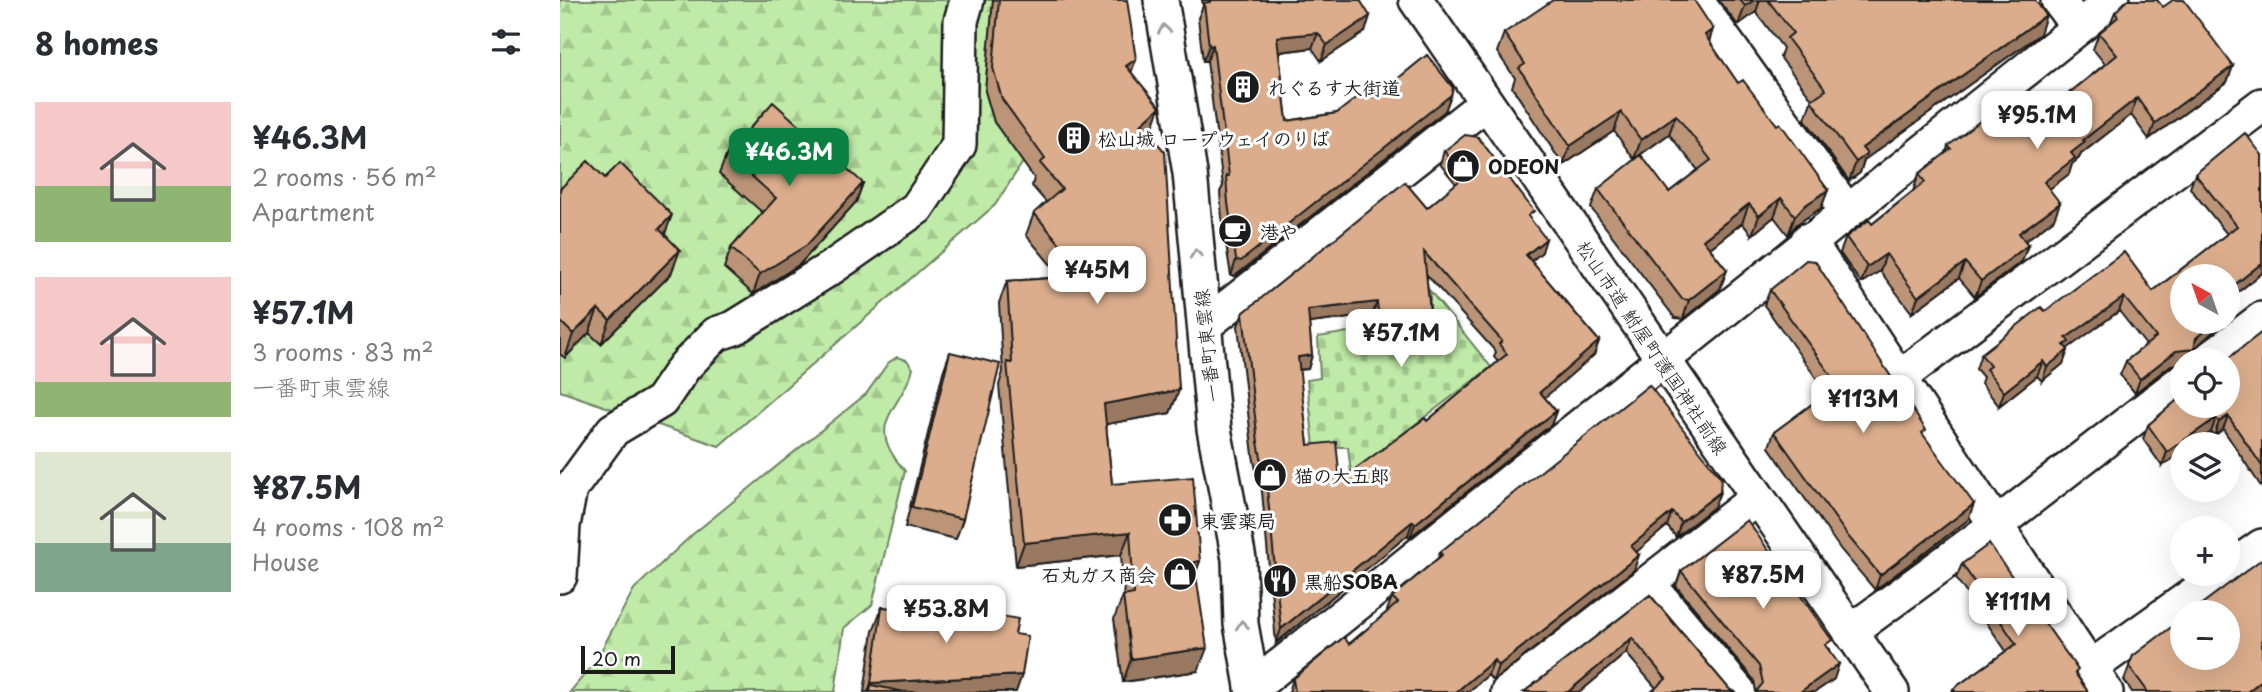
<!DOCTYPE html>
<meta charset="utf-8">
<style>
body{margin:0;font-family:"Playpen Sans","Klee One",sans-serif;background:#f2f2f3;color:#2b2b33;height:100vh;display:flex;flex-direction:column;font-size:26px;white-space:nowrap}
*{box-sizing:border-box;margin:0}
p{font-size:23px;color:#7c7c81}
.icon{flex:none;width:38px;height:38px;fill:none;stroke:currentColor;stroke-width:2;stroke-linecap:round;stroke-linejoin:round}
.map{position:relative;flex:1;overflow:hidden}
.side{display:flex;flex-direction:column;background:#fff;width:560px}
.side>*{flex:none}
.needle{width:46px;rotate:320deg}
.buttons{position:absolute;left:1610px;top:264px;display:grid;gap:14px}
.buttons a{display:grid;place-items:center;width:70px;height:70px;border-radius:50%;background:#fff;box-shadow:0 7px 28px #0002;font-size:35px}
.scale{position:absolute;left:21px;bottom:18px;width:94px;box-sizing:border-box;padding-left:7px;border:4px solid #1c1c1c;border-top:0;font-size:19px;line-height:24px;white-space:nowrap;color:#1c1c1c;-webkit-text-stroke:5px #fff;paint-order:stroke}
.price{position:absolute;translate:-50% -60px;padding:0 16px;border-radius:14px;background:#fff;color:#222;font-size:23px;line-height:46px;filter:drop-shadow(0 2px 4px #0008)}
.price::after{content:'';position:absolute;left:50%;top:42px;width:21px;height:16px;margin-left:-10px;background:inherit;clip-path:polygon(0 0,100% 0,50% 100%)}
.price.selected{background:#0b8043;color:#fff}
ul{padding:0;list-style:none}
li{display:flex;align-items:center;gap:21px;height:175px;padding:0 35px}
li span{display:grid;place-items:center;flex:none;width:196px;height:140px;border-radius:0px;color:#555}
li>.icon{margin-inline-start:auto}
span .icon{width:84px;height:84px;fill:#fffc;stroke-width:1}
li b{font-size:30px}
h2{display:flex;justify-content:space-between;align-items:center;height:84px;padding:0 35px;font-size:30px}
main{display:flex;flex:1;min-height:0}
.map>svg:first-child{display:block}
.forest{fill:url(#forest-firs);stroke:#6e8362;stroke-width:2}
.cemetery{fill:url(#cemetery-stones);stroke:#6e8362;stroke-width:2}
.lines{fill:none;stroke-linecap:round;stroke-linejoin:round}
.minor-casing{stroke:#1c1c1c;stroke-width:38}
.minor{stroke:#fff;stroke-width:33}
.wall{fill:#bc9578;stroke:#1c1c1c;stroke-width:2;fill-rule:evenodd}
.shaded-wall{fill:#997962;stroke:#1c1c1c;stroke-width:2}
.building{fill:#dbad8c;stroke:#1c1c1c;stroke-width:2;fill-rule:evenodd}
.oneway{stroke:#999}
.labels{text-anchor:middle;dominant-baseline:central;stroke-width:6;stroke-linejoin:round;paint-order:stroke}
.poi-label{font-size:19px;font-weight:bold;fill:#1c1c1c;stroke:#fff;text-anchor:start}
.street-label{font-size:19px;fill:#1c1c1c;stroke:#fff}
</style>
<main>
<section class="side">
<h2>8 homes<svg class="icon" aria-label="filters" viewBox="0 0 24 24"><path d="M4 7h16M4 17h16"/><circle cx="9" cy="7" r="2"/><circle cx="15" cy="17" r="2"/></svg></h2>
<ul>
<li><span style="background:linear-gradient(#f6c9c9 60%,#8fb573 0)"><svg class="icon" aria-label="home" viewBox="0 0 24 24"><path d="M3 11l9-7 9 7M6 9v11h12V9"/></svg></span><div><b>¥46.3M</b><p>2 rooms · 56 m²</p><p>Apartment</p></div></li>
<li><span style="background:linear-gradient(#f6c9c9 75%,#8fb573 0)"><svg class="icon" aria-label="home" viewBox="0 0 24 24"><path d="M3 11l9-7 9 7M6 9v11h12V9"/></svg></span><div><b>¥57.1M</b><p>3 rooms · 83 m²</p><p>一番町東雲線</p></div></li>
<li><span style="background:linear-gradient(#dfe7d0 65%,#7fa58c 0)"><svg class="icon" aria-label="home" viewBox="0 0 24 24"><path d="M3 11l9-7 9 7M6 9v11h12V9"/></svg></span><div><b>¥87.5M</b><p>4 rooms · 108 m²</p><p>House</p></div></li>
</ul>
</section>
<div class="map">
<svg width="1702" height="692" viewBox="0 0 1702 692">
<defs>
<pattern id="forest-firs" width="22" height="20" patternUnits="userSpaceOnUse" patternTransform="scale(1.75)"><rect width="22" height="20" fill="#bfeaa7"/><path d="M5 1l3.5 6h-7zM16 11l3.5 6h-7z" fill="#a4c88f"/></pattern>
<pattern id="cemetery-stones" width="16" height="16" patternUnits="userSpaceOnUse" patternTransform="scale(1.75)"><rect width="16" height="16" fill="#bfeaa7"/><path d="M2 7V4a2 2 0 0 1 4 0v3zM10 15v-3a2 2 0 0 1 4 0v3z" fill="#a4c88f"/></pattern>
</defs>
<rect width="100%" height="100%" fill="#fff"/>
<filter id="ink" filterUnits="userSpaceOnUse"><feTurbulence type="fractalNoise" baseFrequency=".0143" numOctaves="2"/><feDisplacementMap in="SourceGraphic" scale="14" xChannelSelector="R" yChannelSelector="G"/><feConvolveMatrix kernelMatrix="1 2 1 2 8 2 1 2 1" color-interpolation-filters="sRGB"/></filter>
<g filter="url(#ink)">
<path class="forest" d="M0,0H433L425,91L434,122L463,162L435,205L159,446L0,391Z
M337,357L347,360L353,369C338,415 303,423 345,471L312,605L284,628L275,692H10L35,662L74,589L133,534L306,394L328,363Z"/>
<path class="cemetery" d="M870,291L931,367L791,473L788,447H754L747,380L760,378L758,337L801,330L804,343L870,335Z"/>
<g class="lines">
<g class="minor-casing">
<path id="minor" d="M601,0L630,173L654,429L679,559L681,624L693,692
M856,0L1332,692
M1136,0L1286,210
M1498,0L1517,26
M1248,240L1546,692
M645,325L926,103
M1648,360L1702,319
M1339,378L1702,105
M1668,570L1702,546
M0,576L3,525L10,489L53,430L101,401L124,367L156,334L174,328L274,266L357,208L399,145L401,21L407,0
M1088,583L1179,692
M1290,632L1436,525L1622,381
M1530,668L1662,574
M692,688L1553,0
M948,692L1197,498"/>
</g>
<use href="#minor" class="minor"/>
</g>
<path class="wall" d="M433,0H567L571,72L592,130L589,133L619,390L610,413L546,424L552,484L640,561L636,572L638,671L563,682L554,619L563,596H564L561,555L456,566L439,385L443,372L439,303L447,281L501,277L466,235L474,213L486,202L472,186L474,178L434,122L425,91Z
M642,0H800L805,32L761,61L752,48L719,52L727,121L777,113L815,97L891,95L885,111L675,276H671L662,219L660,192L663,186L647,61H643L638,18L643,6Z
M1158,0H1475L1480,34L1304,160L1300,173L1289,181L1245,119L1252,99L1220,57L1223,48L1196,12L1178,25Z
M1603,7L1673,66L1667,82L1589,139L1571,115L1521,154L1519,158L1512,164L1509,174L1489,189L1494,219L1465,241L1468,245L1462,261L1415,297L1399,278L1352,313L1320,271L1301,283L1280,253L1286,237L1312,224L1353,191L1359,174L1386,153L1388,146L1450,133L1498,102L1545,64L1533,49L1539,33L1550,24L1555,12Z
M1153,29L1149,41L1178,83L1217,125L1268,190L1261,208L1237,224L1228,235L1214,217L1192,235L1182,223L1150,248L1167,270L1160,289L1123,319L1115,318L1031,208L1038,189L1109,192L1138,170L1109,134L1074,159L1054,131L1003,165L952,87L955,78L937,52L944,33Z
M884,151L971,220L982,252L971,261L1039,341L1034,355L984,397L996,411L991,425L850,537L848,535L716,643L701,481H698L693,455L678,326L683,313L867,208L896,184L880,164ZM866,274L936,352L934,357L938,362L867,421L780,480L748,445L739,370L748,369L752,355L749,323L812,315L814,331L865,325L870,312Z
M167,154L303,183L296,202L240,264L193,294L164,268L171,248L203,213L159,174Z
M1702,155V273L1668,300V276H1622L1653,332L1622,360V364L1611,365L1575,393L1560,375L1566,361L1586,345L1559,311L1507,348L1508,350L1503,364L1482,381L1477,376L1439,406L1421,383L1423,377L1416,369L1421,354L1485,311L1593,291L1667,234L1630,188L1635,174Z
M0,189L105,235L111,274L41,344L29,333L5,358L0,354Z
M1210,290L1364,436L1408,520L1315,590L1281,550L1209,447L1214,432L1267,393L1204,305Z
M1702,332V488L1663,429L1654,436L1651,432L1622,444V452L1602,466L1583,439L1588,425Z
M390,352L403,519L396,539L345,527L383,372Z
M1160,492L1154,507L1116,537L1107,526L1076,552L1074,570L933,681L928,675L908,692H729L733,679L789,644L827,612V611L832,597L878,558L880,552Z
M1402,564L1517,675L1528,692H1392L1393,689L1446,651L1396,578Z
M1121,571L1269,649L1274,679L1255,692H1196L1194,680L1116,586Z
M1090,595L1170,690L1096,688L1066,653L1020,692H964Z
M356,601L455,634L456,692H304L313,631L322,607L353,610Z
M1573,656L1699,692H1572L1564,680Z"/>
<path class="shaded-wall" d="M1194,0H1200L1196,12L1178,25L1185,6Z
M1486,15L1480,34L1304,160L1300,173L1289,181L1296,162L1302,148Z
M810,16L805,32L761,61L767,45Z
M1153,29L1147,48L1145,35Z
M758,33L752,48L711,53L717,37Z
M653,45L647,61H643L649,46Z
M576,59L568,82L566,66Z
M1673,66L1667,82L1589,139L1595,123Z
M891,95L885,111L675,276H671L676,260Z
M1577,98L1571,115L1521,154L1519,158L1512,164L1509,174L1478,198L1484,182L1523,140Z
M600,107L592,130L573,147L581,124Z
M1061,112L1054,131L1003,165L1010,146Z
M1116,115L1109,134L1074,159L1081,140Z
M303,183L296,202L240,264L193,294L200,274Z
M1268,190L1261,208L1237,224L1228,235L1235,216L1244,206Z
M1221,198L1214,217L1192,235L1199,216Z
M1500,203L1494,219L1453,250L1459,233Z
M1189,204L1182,223L1136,259L1143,240Z
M112,215L103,239L99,229Z
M986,239L982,252L962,269L966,255Z
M1468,245L1462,261L1415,297L1421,281Z
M120,250L111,274L41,344L50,320Z
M1326,254L1320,271L1301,283L1307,267Z
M1405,262L1399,278L1352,313L1358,297Z
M1702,263V273L1668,300V290Z
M1167,270L1160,289L1123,319L1129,300Z
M1564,297L1559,311L1507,349L1508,350L1503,364L1482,381L1487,367L1506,338Z
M817,302L812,315L743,324L748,310Z
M38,309L29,333L5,358L13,334Z
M870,312L865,325L814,331L819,318Z
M1654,322H1657L1653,332L1634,349L1630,360H1622V364L1611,365L1575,393L1580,379L1616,351L1636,338Z
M1039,341L1034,355L975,406L980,392Z
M752,355L748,369L733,370L738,357Z
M1483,361L1477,376L1439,406L1444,392Z
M619,390L610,413L536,426L544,404Z
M996,411L991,425L850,537L855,524Z
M1668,416L1663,429L1654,436L1659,422Z
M1656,418L1651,432L1633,444H1622V452L1602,466L1607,452Z
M703,468H705L701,481H698Z
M1160,492L1154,507L1116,537L1121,522Z
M1414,504L1408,520L1315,590L1320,575Z
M1112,512L1107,526L1066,561L1071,546Z
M853,521L848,535L716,643L721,629Z
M570,532L561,555L456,566L464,543Z
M1079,555L1074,570L933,681L938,666Z
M640,561L631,584L634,562Z
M1072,638L1066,653L1020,692H1008Z
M647,648L638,671L563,682L571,659Z
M934,660L928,675L908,692H896Z
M1279,664L1274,679L1255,692H1240Z
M462,675L456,692H310L311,685L308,692L311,683Z
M1702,680V689L1699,692H1687Z"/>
<path class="building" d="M439,0H567L576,59L566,66L600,107L581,124L605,152L619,390L544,404L552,484L633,477L640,561L634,562L647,648L571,659L563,596L574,594L570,532L464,543L447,362L452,363L447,281L527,276L474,213L502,189L480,163L485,159L442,99L433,68Z
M650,0H800L810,16L767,45L758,33L717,37L727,121L777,113L808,89L815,97L867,55L893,88L891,95L681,261L676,260L668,203L666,176H669L653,45L649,46L644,3L650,2Z
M993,0H1134L1153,29L1145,35L1178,83L1183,80L1217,125L1220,123L1268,190L1244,206L1235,216L1221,198L1199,216L1189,204L1143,240L1167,270L1129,300L1122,299L1038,189L1081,155L1109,192L1151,160L1116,115L1081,140L1061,112L1010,146L959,68L965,64L944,33Z
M1180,0H1194L1185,6Z
M1208,0H1475L1486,15L1302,148L1307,154L1296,162L1251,100L1266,90L1227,38L1233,33Z
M1567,0H1597L1603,7L1613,0H1624L1673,66L1595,123L1577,98L1523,140L1525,142L1511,153L1515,158L1484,182L1500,203L1459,233L1468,245L1421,281L1405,262L1358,297L1326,254L1307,267L1286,237L1309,220L1312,224L1365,182L1359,174L1391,149L1388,146L1433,111L1450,133L1495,98L1498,102L1557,55L1539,33L1558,17L1555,12Z
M213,102L303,183L247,245L200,274L171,248L216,198L167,154Z
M1685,133L1702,155V263L1668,290V276H1622V322H1654L1636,338L1634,349L1616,351L1580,379L1566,361L1596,337L1564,297L1506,338L1509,342L1504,345L1508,350L1487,367L1483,361L1444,392L1426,369L1430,366L1421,354L1481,307L1485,311L1564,252L1593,291L1677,226L1635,174Z
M905,135L918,137L974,211L968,216L986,239L966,255L1039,341L980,392L996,411L855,524L853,521L721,629L705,468H703L698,442L683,313L845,182L867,208L905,176L884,151ZM864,252L942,341L939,344L947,354L867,421L865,418L780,480L776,442L748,445L738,357L752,355L748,310L817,302L819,318L870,312Z
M28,161L45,178L60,163L112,215L99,229L120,250L50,320L38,309L13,334L0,321V189Z
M1246,260L1255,261L1366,430L1362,433L1414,504L1320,575L1287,535L1214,432L1278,385L1210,290Z
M1702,332V466L1668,416L1659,422L1656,418L1607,452L1588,425L1622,396V406H1668V360H1666Z
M390,352L440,364L403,519L352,507Z
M1089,385L1161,478L1160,492L1121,522L1112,512L1071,546L1079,555L938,666L934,660L896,692H735L733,679L784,637L789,644L838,603L832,597L882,555L880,552Z
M1187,520L1272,640L1265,645L1279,664L1240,692H1196L1203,683L1199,666L1121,571Z
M1429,544L1518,670L1515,673L1528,692H1396L1393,689L1456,644L1402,564Z
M1702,559V680L1687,692H1588L1569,666L1573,656L1622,619V658H1668V612H1631Z
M1090,595L1170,690L1176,692H1091L1106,679L1072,638L1008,692H964Z
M356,601L458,619L455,634L468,636L462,675L311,683L322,607L354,610Z
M311,685L344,692H310Z"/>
<defs><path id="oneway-chevron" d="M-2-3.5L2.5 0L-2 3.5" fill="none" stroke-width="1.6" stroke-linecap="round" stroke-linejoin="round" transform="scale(1.75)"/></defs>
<g class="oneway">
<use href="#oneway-chevron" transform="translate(604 29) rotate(-98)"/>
<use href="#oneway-chevron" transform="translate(636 254) rotate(-96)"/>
<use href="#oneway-chevron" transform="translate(682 625) rotate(-96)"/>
</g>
</g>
<defs>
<g id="building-disc" transform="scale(1.75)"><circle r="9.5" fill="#1c1c1c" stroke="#fff"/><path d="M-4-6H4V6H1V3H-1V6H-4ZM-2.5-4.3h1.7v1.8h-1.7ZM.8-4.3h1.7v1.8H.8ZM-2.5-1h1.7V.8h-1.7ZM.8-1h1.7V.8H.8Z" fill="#fff"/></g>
<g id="shop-disc" transform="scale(1.75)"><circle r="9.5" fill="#1c1c1c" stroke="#fff"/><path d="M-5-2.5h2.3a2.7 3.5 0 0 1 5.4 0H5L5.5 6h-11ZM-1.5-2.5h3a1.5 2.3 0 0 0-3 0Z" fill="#fff"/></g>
<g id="cafe-disc" transform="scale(1.75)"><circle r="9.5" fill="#1c1c1c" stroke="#fff"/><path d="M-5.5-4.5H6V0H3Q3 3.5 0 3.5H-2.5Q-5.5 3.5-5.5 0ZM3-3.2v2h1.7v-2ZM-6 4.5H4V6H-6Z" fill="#fff"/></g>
<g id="pharmacy-disc" transform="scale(1.75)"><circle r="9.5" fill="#1c1c1c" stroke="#fff"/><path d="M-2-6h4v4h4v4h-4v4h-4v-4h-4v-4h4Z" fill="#fff"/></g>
<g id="restaurant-disc" transform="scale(1.75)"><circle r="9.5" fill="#1c1c1c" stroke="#fff"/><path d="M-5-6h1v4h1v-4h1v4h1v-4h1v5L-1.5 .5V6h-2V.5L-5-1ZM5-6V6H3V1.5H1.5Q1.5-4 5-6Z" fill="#fff"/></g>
</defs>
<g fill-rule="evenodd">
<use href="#building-disc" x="683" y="87"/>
<use href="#building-disc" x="514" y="138"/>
<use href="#shop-disc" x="903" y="166"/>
<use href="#cafe-disc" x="675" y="231"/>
<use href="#shop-disc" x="710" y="475"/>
<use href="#pharmacy-disc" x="615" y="520"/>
<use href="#shop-disc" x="620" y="574"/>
<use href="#restaurant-disc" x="720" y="581"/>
</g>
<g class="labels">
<g class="poi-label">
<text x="708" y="87">れぐるす大街道</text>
<text x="538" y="138">松山城 ロープウェイのりば</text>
<text x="928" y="166">ODEON</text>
<text x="700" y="231">港や</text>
<text x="734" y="475">猫の大五郎</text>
<text x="640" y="520">東雲薬局</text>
<text x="596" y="574" text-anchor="end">石丸ガス商会</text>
<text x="744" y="581">黒船SOBA</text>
</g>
<g class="street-label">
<text transform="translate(646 346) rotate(-96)">一番町東雲線</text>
<text transform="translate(1093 347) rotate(56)">松山市道 鮒屋町護国神社前線</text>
</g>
</g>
</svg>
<div class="buttons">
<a><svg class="needle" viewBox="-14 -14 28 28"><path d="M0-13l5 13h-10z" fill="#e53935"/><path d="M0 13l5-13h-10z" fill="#7c7c81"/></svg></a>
<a><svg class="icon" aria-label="locate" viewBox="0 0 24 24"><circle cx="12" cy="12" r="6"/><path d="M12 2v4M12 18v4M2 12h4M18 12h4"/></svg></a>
<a><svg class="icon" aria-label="layers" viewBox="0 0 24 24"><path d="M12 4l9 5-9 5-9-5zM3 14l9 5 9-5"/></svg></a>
<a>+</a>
<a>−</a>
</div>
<div class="scale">20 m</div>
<b class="price" style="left:1477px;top:151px">¥95.1M</b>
<b class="price selected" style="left:229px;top:188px">¥46.3M</b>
<b class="price" style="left:537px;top:306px">¥45M</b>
<b class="price" style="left:841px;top:369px">¥57.1M</b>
<b class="price" style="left:1303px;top:435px">¥113M</b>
<b class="price" style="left:1203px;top:611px">¥87.5M</b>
<b class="price" style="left:1458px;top:638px">¥111M</b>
<b class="price" style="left:386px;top:645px">¥53.8M</b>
</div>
</main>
